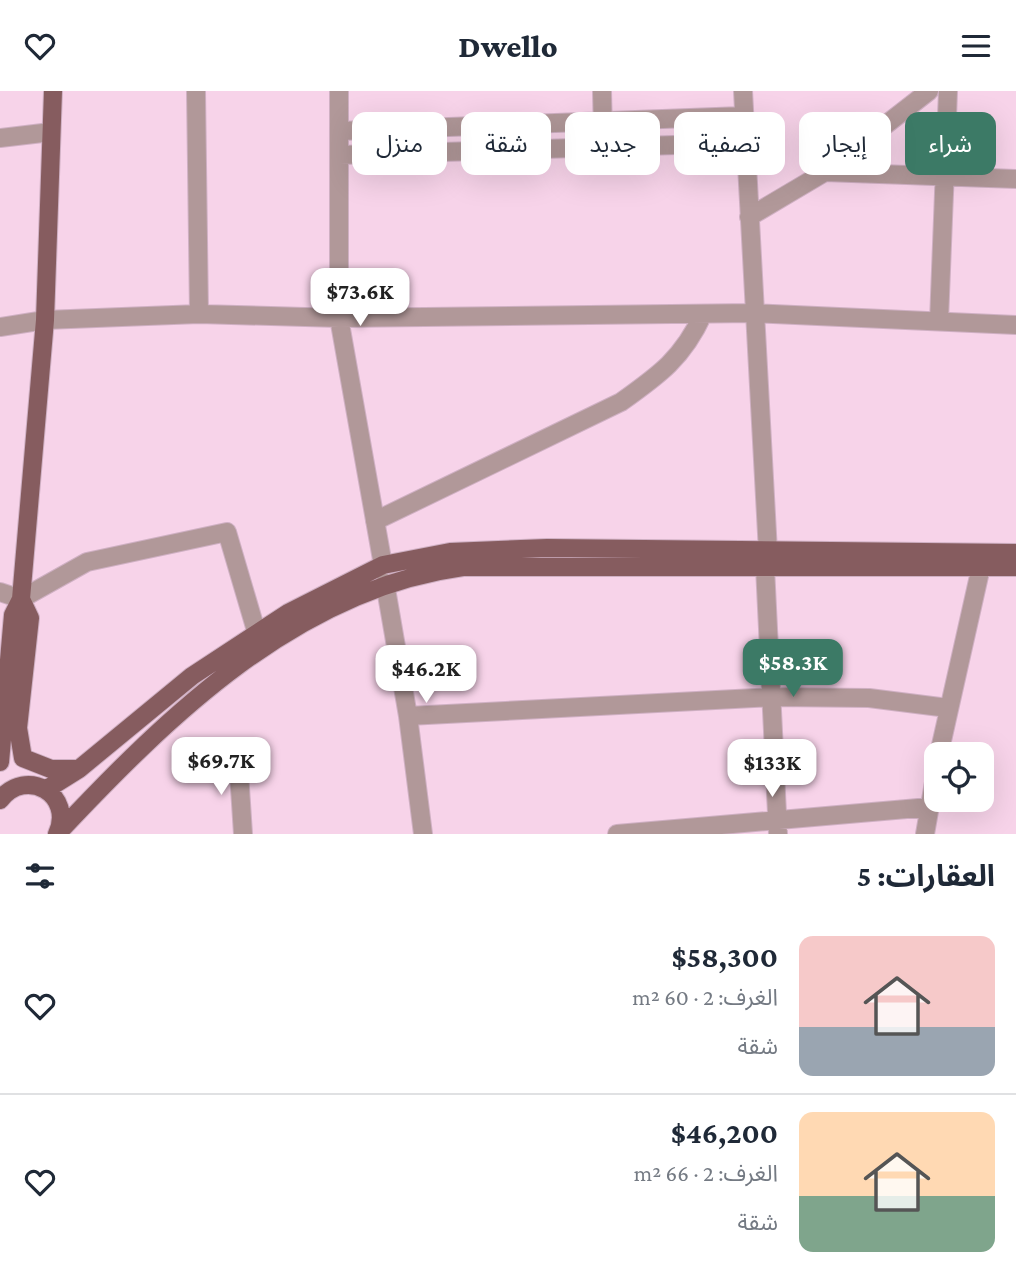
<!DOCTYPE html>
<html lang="ar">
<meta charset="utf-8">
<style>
body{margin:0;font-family:"Crimson Pro","Noto Sans Arabic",serif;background:#f6f6f7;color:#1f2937;direction:rtl;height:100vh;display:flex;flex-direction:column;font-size:26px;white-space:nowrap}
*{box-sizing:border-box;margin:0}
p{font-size:23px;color:#747a83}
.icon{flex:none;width:38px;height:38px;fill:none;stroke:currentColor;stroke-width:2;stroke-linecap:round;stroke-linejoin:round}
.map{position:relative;height:743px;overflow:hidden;direction:ltr}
.details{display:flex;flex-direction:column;background:#fff;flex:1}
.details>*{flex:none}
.guide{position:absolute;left:21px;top:21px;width:975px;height:63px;direction:rtl;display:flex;gap:14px}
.controls{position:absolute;left:924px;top:651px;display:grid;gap:14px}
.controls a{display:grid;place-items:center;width:70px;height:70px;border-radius:14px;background:#fff;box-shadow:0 7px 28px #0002;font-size:35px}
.price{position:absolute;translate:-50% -60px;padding:0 16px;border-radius:14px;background:#fff;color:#222;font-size:23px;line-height:46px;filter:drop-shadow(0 2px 4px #0008)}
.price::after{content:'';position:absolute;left:50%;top:42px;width:21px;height:16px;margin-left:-10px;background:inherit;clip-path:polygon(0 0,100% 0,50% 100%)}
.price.active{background:#3c7a66;color:#fff}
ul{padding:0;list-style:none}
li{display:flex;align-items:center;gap:21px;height:175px;padding:0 21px}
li+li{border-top:2px solid #e0e1e3}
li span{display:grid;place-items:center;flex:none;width:196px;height:140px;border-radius:14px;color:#555}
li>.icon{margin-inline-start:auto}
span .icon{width:84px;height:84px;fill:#fffc;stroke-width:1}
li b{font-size:30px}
h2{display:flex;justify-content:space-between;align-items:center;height:84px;padding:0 21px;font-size:30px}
.chip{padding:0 24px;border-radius:14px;background:#fff;box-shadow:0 7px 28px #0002;font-size:24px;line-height:63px}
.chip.active{background:#3c7a66;color:#fff}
header{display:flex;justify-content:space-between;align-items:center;height:91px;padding:0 21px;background:#fff;font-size:32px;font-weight:800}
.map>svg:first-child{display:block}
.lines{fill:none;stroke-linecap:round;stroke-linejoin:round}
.minor-casing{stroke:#cfb0c3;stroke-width:20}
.major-casing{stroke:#cfb0c3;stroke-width:20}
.minor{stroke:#b19899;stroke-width:18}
.major{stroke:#865c5f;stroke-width:18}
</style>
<header><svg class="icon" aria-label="menu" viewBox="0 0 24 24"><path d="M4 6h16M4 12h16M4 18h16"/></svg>Dwello<svg class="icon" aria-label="heart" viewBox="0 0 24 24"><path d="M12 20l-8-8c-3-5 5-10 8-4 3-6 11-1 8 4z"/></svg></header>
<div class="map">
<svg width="1016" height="743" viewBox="0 0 1016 743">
<rect width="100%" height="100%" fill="#f7d3e9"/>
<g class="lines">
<g class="minor-casing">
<path id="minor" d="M196,0L199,223
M339,0V227L383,474
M602,0L603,42
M743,0L768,461
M340,40L743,25
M0,47L51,41
M340,64L744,52
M825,81L1016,88
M749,126L825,81L929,0
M939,230L948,0
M0,236L45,229L199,223L339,227L753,222L1016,234
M375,430L621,311C659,284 683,267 703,223
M765,476L778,743
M385,492L408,625L423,743
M0,501L21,508L87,471L227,441L257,543
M408,625L773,606L869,607L948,617
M939,663L981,476
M238,666L243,743
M617,743L930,716
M925,743L936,680"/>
</g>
<g class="major-casing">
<path id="major" d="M21,508L30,527L18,637L23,667L51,678H79
M0,671L13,524L21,508L45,229L53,0
M47,698L79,678L192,585L288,522L383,474L450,461L547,457L1016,462
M0,709C26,675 75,704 57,743
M58,742C168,625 297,498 463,476H1016"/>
</g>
<use href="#minor" class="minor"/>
<use href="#major" class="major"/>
</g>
</svg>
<div class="controls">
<a><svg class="icon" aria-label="locate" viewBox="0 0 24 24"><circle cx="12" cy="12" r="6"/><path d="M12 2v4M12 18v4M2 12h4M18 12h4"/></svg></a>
</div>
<b class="price" style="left:360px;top:237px">$73.6K</b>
<b class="price active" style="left:793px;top:608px">$58.3K</b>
<b class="price" style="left:426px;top:614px">$46.2K</b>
<b class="price" style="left:221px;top:706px">$69.7K</b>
<b class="price" style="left:772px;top:708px">$133K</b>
<div class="guide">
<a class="chip active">شراء</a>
<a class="chip">إيجار</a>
<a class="chip">تصفية</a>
<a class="chip">جديد</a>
<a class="chip">شقة</a>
<a class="chip">منزل</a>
</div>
</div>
<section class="details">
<h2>العقارات: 5<svg class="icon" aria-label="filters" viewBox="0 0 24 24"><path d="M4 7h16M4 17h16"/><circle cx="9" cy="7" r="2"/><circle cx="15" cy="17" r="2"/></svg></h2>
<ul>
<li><span style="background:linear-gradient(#f6c9c9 65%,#9aa5b1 0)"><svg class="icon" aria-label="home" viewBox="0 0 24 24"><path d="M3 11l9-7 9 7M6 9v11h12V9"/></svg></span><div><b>$58,300</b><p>الغرف: 2 · 60 m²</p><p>شقة</p></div><svg class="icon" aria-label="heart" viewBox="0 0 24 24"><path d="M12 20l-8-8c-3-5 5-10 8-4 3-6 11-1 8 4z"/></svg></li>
<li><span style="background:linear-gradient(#ffd9b3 60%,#7fa58c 0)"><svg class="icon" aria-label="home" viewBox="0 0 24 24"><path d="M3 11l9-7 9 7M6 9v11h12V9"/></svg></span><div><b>$46,200</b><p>الغرف: 2 · 66 m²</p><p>شقة</p></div><svg class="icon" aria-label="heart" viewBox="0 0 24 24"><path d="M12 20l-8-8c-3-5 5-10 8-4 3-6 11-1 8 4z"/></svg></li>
</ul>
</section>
